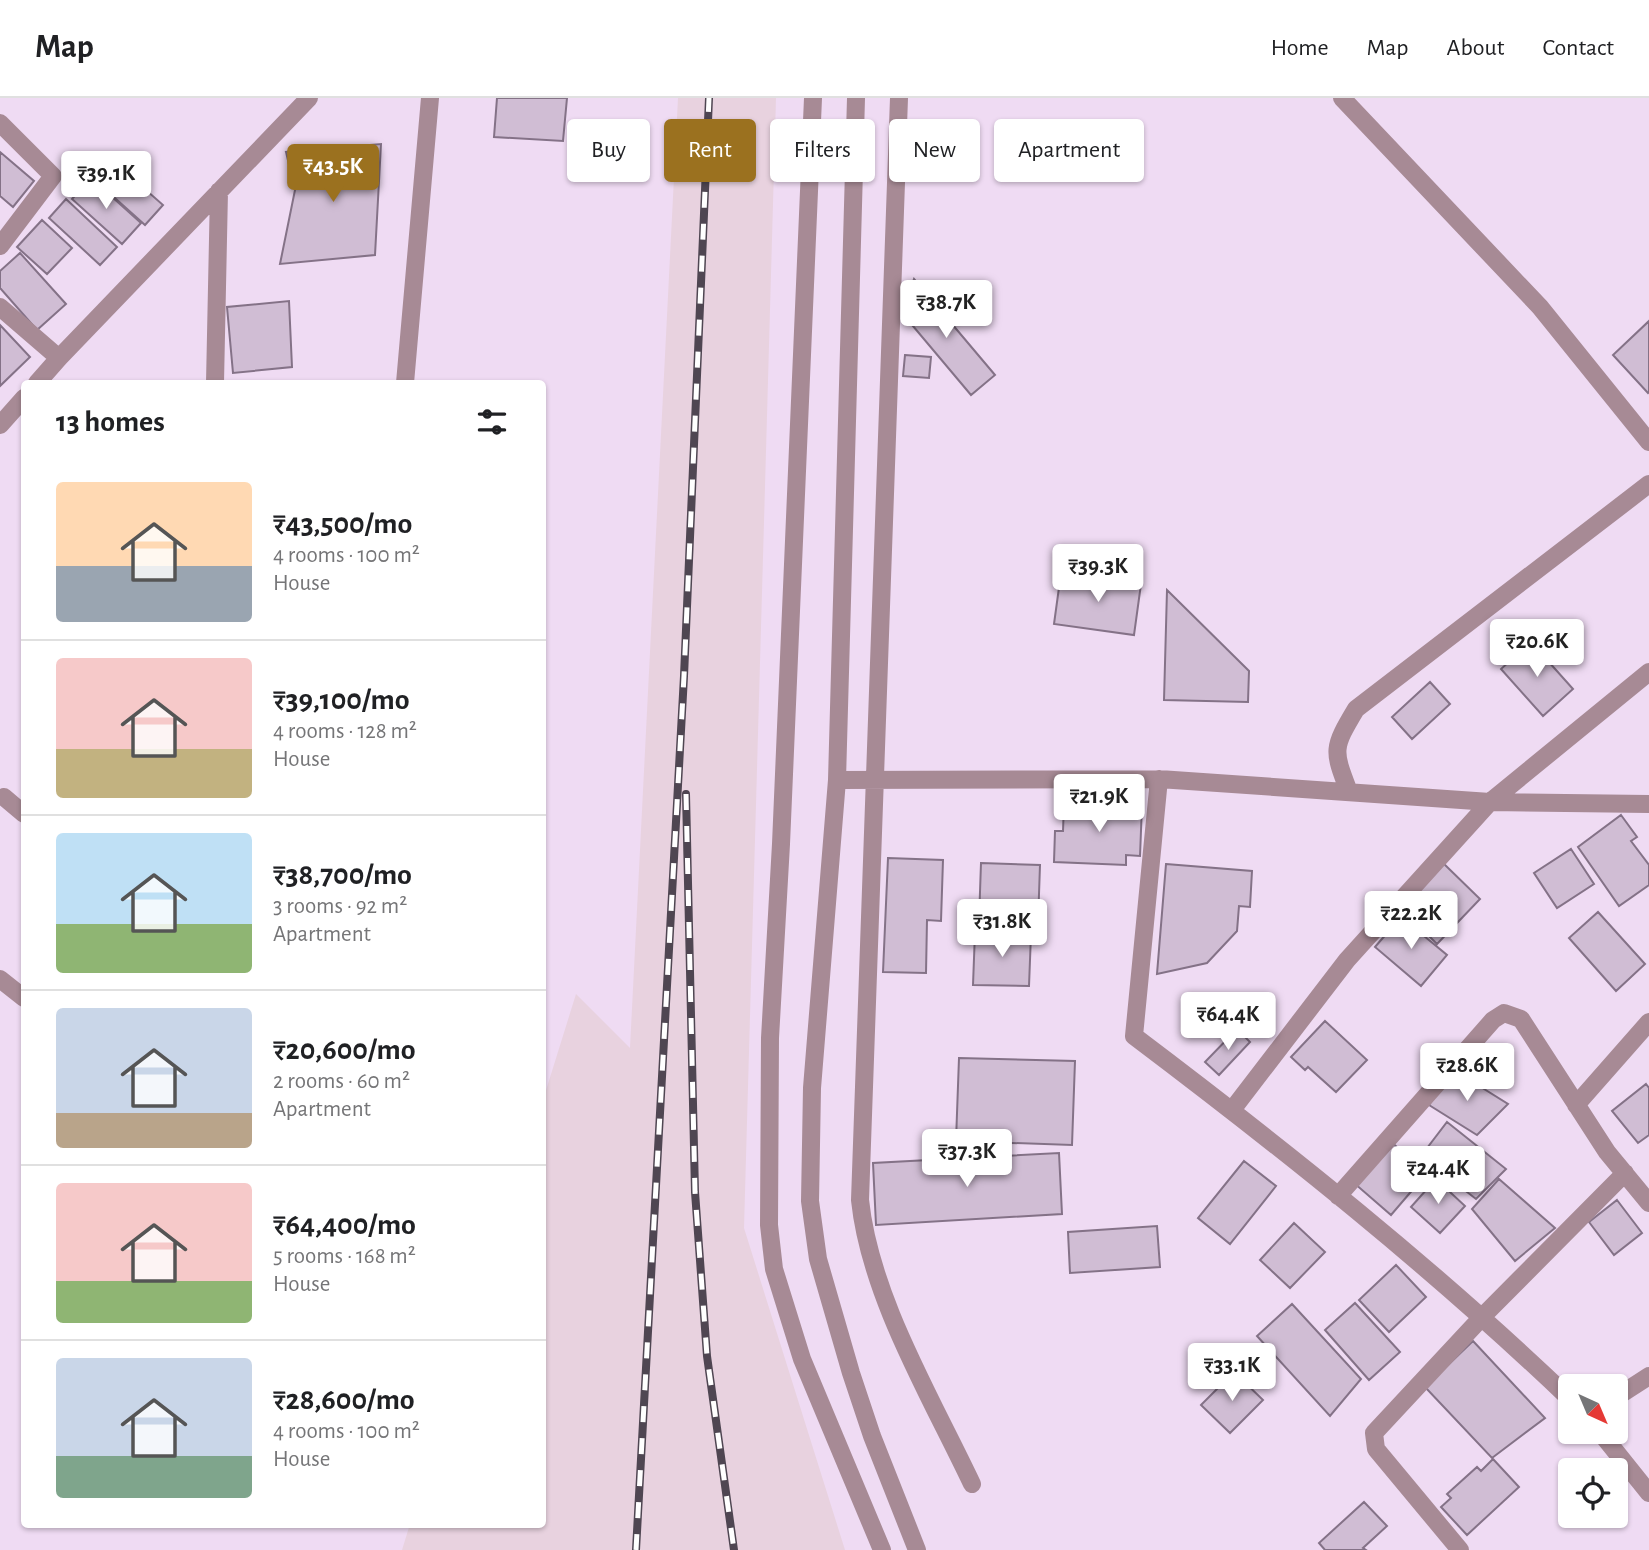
<!DOCTYPE html>
<meta charset="utf-8">
<style>
body{margin:0;font-family:"Alegreya Sans",sans-serif;background:#f6f6f6;color:#202124;height:100vh;display:flex;flex-direction:column;font-size:26px;white-space:nowrap}
*{box-sizing:border-box;margin:0}
p{font-size:23px;color:#757577}
.icon{flex:none;width:38px;height:38px;fill:none;stroke:currentColor;stroke-width:2;stroke-linecap:round;stroke-linejoin:round}
.map{position:relative;flex:1;overflow:hidden}
.panel{position:absolute;left:21px;top:282px;width:525px;height:1148px;display:flex;flex-direction:column;background:#fff;border-radius:7px;box-shadow:0 2px 5px #0004}
.panel>*{flex:none}
.hud{position:absolute;left:567px;top:21px;width:665px;height:63px;display:flex;gap:14px}
.needle{width:46px;rotate:136deg}
.controls{position:absolute;left:1558px;top:1276px;display:grid;gap:14px}
.controls a{display:grid;place-items:center;width:70px;height:70px;border-radius:7px;background:#fff;box-shadow:0 2px 5px #0004;font-size:35px}
.price{position:absolute;translate:-50% -60px;padding:0 16px;border-radius:7px;background:#fff;color:#222;font-size:23px;line-height:46px;filter:drop-shadow(0 2px 4px #0008)}
.price::after{content:'';position:absolute;left:50%;top:42px;width:21px;height:16px;margin-left:-10px;background:inherit;clip-path:polygon(0 0,100% 0,50% 100%)}
.price.current{background:#9b711f;color:#fff}
ul{padding:0;list-style:none}
li{display:flex;align-items:center;gap:21px;height:175px;padding:0 35px}
li+li{border-top:2px solid #e0e0e0}
li span{display:grid;place-items:center;flex:none;width:196px;height:140px;border-radius:7px;color:#555}
li>.icon{margin-inline-start:auto}
span .icon{width:84px;height:84px;fill:#fffc;stroke-width:1}
li b{font-size:30px}
h2{display:flex;justify-content:space-between;align-items:center;height:84px;padding:0 35px;font-size:30px}
.chip{padding:0 24px;border-radius:7px;background:#fff;box-shadow:0 2px 5px #0004;font-size:24px;line-height:63px}
.chip.current{background:#9b711f;color:#fff}
header{display:flex;align-items:center;gap:42px;box-sizing:border-box;height:98px;padding:0 35px;background:#fff;border-bottom:2px solid #e0e0e0}
header strong{font-size:33px}
nav{display:flex;gap:38px;margin-inline-start:auto;font-size:24px}
.map>svg:first-child{display:block}
.industrial{fill:#e8d2df}
.building{fill:#d0bdd4;stroke:#847287;stroke-width:2}
.lines{fill:none;stroke-linecap:round;stroke-linejoin:round}
.minor{stroke:#a78a95;stroke-width:18}
.rail-casing{stroke:#4f4652;stroke-width:8}
.rail{stroke:#fff;stroke-width:5;stroke-dasharray:16;stroke-linecap:butt}
</style>
<header>
<strong>Map</strong>
<nav><a>Home</a><a>Map</a><a>About</a><a>Contact</a></nav>
</header>
<div class="map">
<svg width="1649" height="1452" viewBox="0 0 1649 1452">
<rect width="100%" height="100%" fill="#efdbf3"/>
<path class="industrial" d="M678,0H776L744,1130L845,1452H402L410,1426H542L543,1002L576,896L630,950Z"/>
<path class="building" d="M497,0H567L563,43L494,39Z
M381,46L375,157L280,166L295,92L286,54Z
M0,54L34,83L13,109L0,98Z
M104,55L163,107L145,127L87,75Z
M91,80L141,125L122,146L72,101Z
M66,101L117,149L100,167L49,120Z
M42,122L72,150L47,176L17,149Z
M20,155L66,206L37,232L0,190V173Z
M914,181L995,277L971,297L902,215Z
M289,203L292,269L233,275L227,209Z
M1649,223V294L1648,295L1613,257Z
M0,227L30,259L0,288Z
M905,257L931,259L929,280L903,278Z
M1061,475L1141,486L1134,537L1054,526Z
M1167,492L1249,573L1248,604L1164,602Z
M1531,544L1573,591L1543,618L1501,571Z
M1430,584L1450,606L1412,641L1392,619Z
M1064,705L1142,707L1140,758L1126,757V767L1054,764L1055,733H1063Z
M1621,717L1637,739L1631,743L1649,767V787L1619,808L1578,749Z
M1571,751L1594,786L1557,810L1534,775Z
M888,760L943,762L941,823L927,822L926,875L883,874Z
M1442,764L1480,801L1437,846L1399,808Z
M981,765L1040,767L1038,825L979,823Z
M1166,766L1252,773L1250,809L1239,808L1237,833L1207,865L1157,876Z
M1598,814L1645,866L1616,893L1569,840Z
M1401,819L1447,857L1421,888L1375,849Z
M975,834L1031,836L1029,888L973,887Z
M1325,923L1367,962L1336,994L1308,969L1305,972L1291,959Z
M1237,931L1250,944L1219,977L1205,964Z
M959,960L1075,963L1072,1047L956,1043Z
M1452,971L1508,1006L1477,1037L1429,1007Z
M1646,986L1649,990V1037L1638,1045L1612,1013Z
M1447,1024L1506,1071L1476,1101L1421,1058Z
M1390,1043L1427,1075L1391,1117L1354,1085Z
M1059,1055L1062,1116L876,1127L873,1065Z
M1244,1063L1276,1088L1230,1146L1198,1120Z
M1436,1081L1465,1108L1440,1135L1411,1109Z
M1499,1081L1555,1130L1515,1163L1472,1111Z
M1617,1102L1642,1135L1614,1157L1589,1124Z
M1294,1125L1325,1154L1290,1190L1260,1162Z
M1157,1128L1160,1169L1070,1175L1068,1134Z
M1396,1167L1426,1199L1389,1234L1359,1202Z
M1355,1205L1400,1254L1369,1282L1325,1232Z
M1292,1206L1361,1281L1330,1318L1257,1238Z
M1473,1243L1545,1320L1492,1360L1425,1289Z
M1234,1274L1263,1302L1230,1335L1201,1307Z
M1493,1361L1519,1389L1467,1437L1441,1409L1451,1400L1447,1396L1477,1369L1481,1373Z
M1364,1404L1387,1428L1363,1450L1366,1452H1325L1319,1445Z"/>
<g class="lines">
<path class="minor" d="M813,0L781,746L770,940L769,1127L774,1171L802,1261L882,1452
M856,0L837,682L812,990L810,1103L818,1161L851,1275L872,1338L917,1452
M899,0L860,1102C870,1198 931,1299 972,1386
M1342,0L1540,209L1649,344
M0,25L53,78L0,148
M0,209L59,260L309,0
M37,285L59,260
M215,285L219,93
M405,285L430,0
M0,327L24,300
M1159,681L1134,938C1285,1052 1433,1170 1570,1301
M837,682L1159,681L1490,704L1649,706
M1349,694C1333,652 1332,651 1356,611L1649,386
M4,699L24,716
M0,881L24,900
M1576,1007L1649,924
M1232,1012L1347,862L1490,704L1649,574
M1338,1098L1493,922L1504,915L1521,921L1607,1054L1649,1105
M1615,1300L1649,1278
M1600,1334L1649,1395
M1460,1452L1376,1351L1374,1335L1483,1218L1625,1075"/>
<g class="rail-casing">
<path id="rail" d="M686,696L695,1094L707,1258L734,1452
M636,1452L684,578L709,0"/>
</g>
<use href="#rail" class="rail"/>
</g>
</svg>
<div class="controls">
<a><svg class="needle" viewBox="-14 -14 28 28"><path d="M0-13l5 13h-10z" fill="#e53935"/><path d="M0 13l5-13h-10z" fill="#757577"/></svg></a>
<a><svg class="icon" aria-label="locate" viewBox="0 0 24 24"><circle cx="12" cy="12" r="6"/><path d="M12 2v4M12 18v4M2 12h4M18 12h4"/></svg></a>
</div>
<b class="price current" style="left:333px;top:106px">₹43.5K</b>
<b class="price" style="left:106px;top:113px">₹39.1K</b>
<b class="price" style="left:946px;top:242px">₹38.7K</b>
<b class="price" style="left:1098px;top:506px">₹39.3K</b>
<b class="price" style="left:1537px;top:581px">₹20.6K</b>
<b class="price" style="left:1099px;top:736px">₹21.9K</b>
<b class="price" style="left:1411px;top:853px">₹22.2K</b>
<b class="price" style="left:1002px;top:861px">₹31.8K</b>
<b class="price" style="left:1228px;top:954px">₹64.4K</b>
<b class="price" style="left:1467px;top:1005px">₹28.6K</b>
<b class="price" style="left:967px;top:1091px">₹37.3K</b>
<b class="price" style="left:1438px;top:1108px">₹24.4K</b>
<b class="price" style="left:1232px;top:1305px">₹33.1K</b>
<div class="hud">
<a class="chip">Buy</a>
<a class="chip current">Rent</a>
<a class="chip">Filters</a>
<a class="chip">New</a>
<a class="chip">Apartment</a>
</div>
<section class="panel">
<h2>13 homes<svg class="icon" aria-label="filters" viewBox="0 0 24 24"><path d="M4 7h16M4 17h16"/><circle cx="9" cy="7" r="2"/><circle cx="15" cy="17" r="2"/></svg></h2>
<ul>
<li><span style="background:linear-gradient(#ffd9b3 60%,#9aa5b1 0)"><svg class="icon" aria-label="home" viewBox="0 0 24 24"><path d="M3 11l9-7 9 7M6 9v11h12V9"/></svg></span><div><b>₹43,500/mo</b><p>4 rooms · 100 m²</p><p>House</p></div></li>
<li><span style="background:linear-gradient(#f6c9c9 65%,#c2b280 0)"><svg class="icon" aria-label="home" viewBox="0 0 24 24"><path d="M3 11l9-7 9 7M6 9v11h12V9"/></svg></span><div><b>₹39,100/mo</b><p>4 rooms · 128 m²</p><p>House</p></div></li>
<li><span style="background:linear-gradient(#bfe0f5 65%,#8fb573 0)"><svg class="icon" aria-label="home" viewBox="0 0 24 24"><path d="M3 11l9-7 9 7M6 9v11h12V9"/></svg></span><div><b>₹38,700/mo</b><p>3 rooms · 92 m²</p><p>Apartment</p></div></li>
<li><span style="background:linear-gradient(#c9d6e8 75%,#b9a48a 0)"><svg class="icon" aria-label="home" viewBox="0 0 24 24"><path d="M3 11l9-7 9 7M6 9v11h12V9"/></svg></span><div><b>₹20,600/mo</b><p>2 rooms · 60 m²</p><p>Apartment</p></div></li>
<li><span style="background:linear-gradient(#f6c9c9 70%,#8fb573 0)"><svg class="icon" aria-label="home" viewBox="0 0 24 24"><path d="M3 11l9-7 9 7M6 9v11h12V9"/></svg></span><div><b>₹64,400/mo</b><p>5 rooms · 168 m²</p><p>House</p></div></li>
<li><span style="background:linear-gradient(#c9d6e8 70%,#7fa58c 0)"><svg class="icon" aria-label="home" viewBox="0 0 24 24"><path d="M3 11l9-7 9 7M6 9v11h12V9"/></svg></span><div><b>₹28,600/mo</b><p>4 rooms · 100 m²</p><p>House</p></div></li>
</ul>
</section>
</div>
